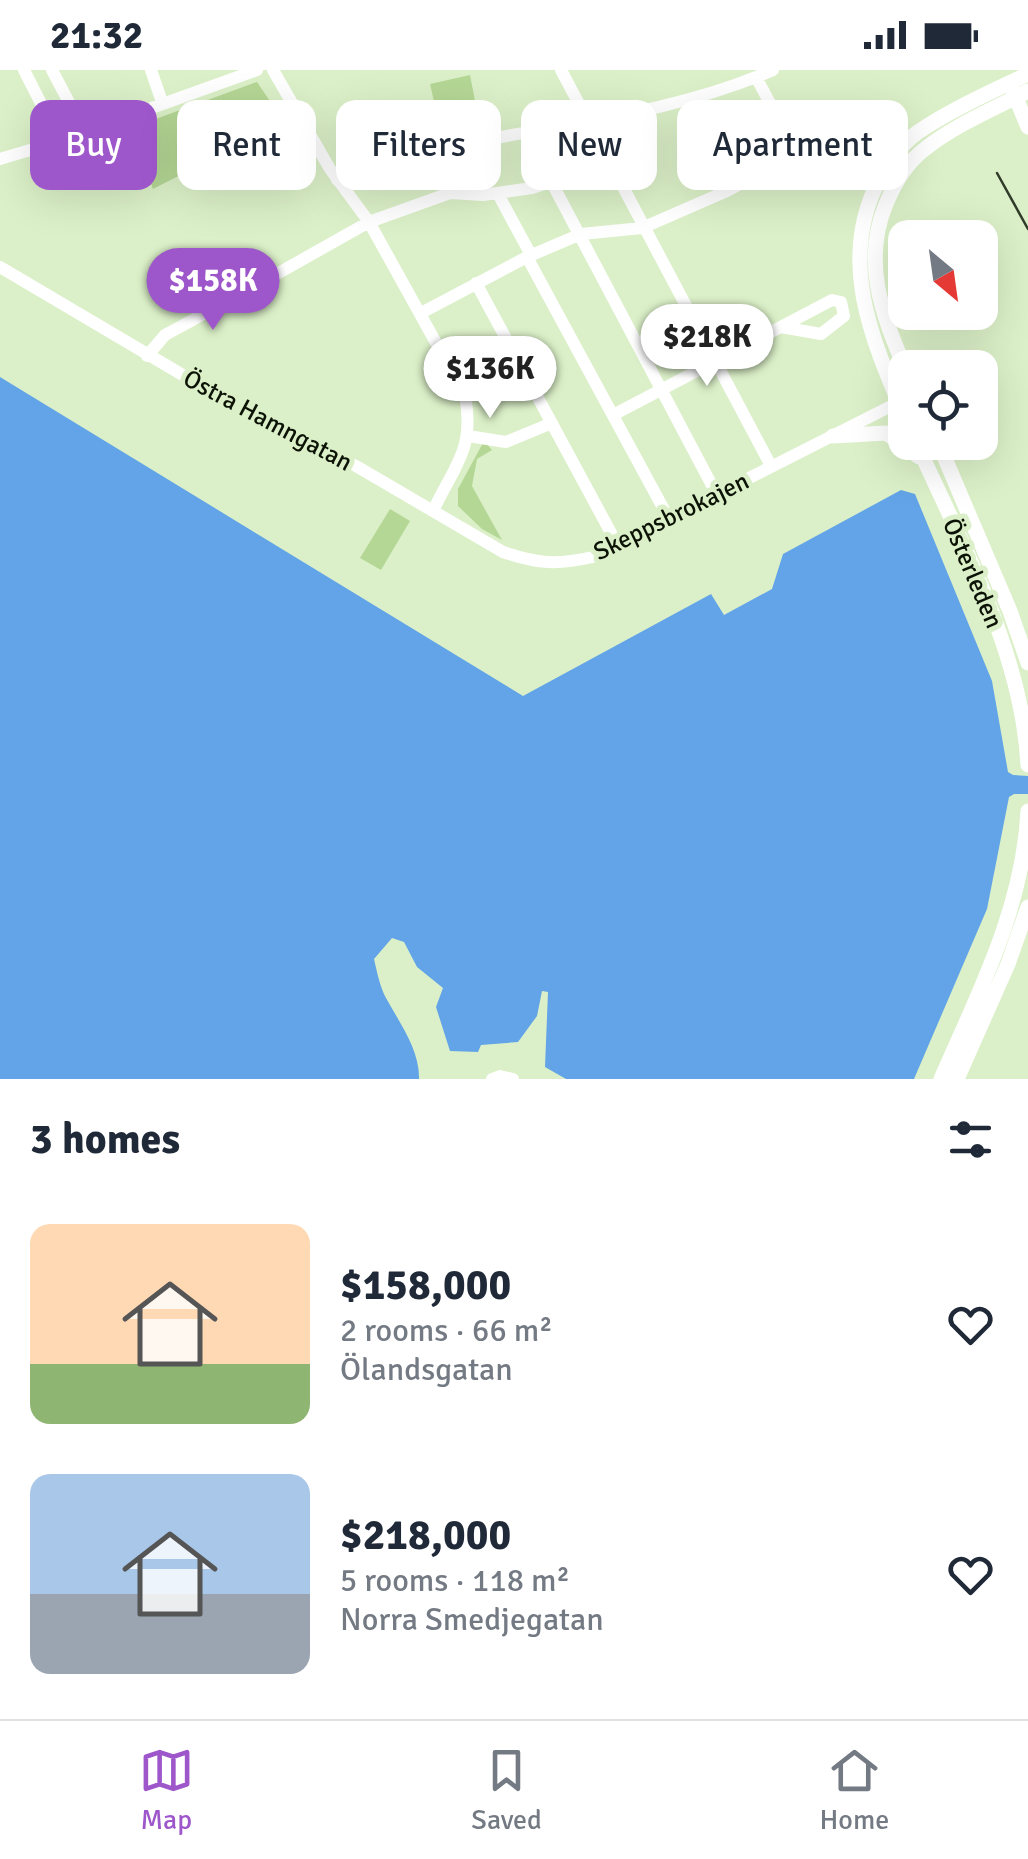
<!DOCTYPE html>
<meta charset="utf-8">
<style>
body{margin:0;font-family:Signika,sans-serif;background:#f6f6f7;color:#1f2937;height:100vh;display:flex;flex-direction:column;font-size:38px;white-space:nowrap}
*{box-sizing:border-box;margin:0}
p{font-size:32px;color:#747a83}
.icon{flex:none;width:55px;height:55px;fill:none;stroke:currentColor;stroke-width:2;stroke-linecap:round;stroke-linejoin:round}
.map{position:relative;height:1009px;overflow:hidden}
.sheet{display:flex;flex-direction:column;background:#fff;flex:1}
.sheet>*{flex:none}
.banner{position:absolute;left:30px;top:30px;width:970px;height:90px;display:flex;gap:20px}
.needle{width:65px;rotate:151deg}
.tools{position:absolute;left:888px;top:150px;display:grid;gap:20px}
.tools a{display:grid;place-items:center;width:110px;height:110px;border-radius:20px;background:#fff;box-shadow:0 10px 40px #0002;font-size:50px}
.price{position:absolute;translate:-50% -85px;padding:0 22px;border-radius:35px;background:#fff;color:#222;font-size:32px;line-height:65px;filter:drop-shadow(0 2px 5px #0008)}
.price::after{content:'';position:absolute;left:50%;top:60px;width:30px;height:22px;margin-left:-15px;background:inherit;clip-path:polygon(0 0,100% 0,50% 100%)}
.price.active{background:#9e57cb;color:#fff}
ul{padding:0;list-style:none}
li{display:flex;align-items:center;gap:30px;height:250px;padding:0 30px}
li span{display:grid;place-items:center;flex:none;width:280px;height:200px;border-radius:20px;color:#555}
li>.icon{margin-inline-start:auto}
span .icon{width:120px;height:120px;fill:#fffc;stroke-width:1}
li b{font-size:42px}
h2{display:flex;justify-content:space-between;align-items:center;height:120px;padding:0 30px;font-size:42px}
.chip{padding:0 35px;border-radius:20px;background:#fff;box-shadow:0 10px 40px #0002;font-size:35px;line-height:90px}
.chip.active{background:#9e57cb;color:#fff}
.status{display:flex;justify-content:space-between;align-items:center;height:70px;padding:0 50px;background:#fff;direction:ltr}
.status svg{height:28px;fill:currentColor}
.menu{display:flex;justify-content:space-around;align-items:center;height:140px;border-top:2px solid #e0e1e3;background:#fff;font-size:28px;color:#747a83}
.menu a{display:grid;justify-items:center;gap:5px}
.menu .active{color:#9e57cb}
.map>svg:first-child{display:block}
.green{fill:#b5d795}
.water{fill:#62a4e7}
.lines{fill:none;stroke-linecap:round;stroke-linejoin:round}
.minor{stroke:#fff;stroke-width:12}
.major{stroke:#fff;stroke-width:15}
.rail{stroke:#313b29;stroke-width:2.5}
.labels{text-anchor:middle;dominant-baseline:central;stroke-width:10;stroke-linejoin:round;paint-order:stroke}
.street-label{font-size:25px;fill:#0c1306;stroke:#dbf0c8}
</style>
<div class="status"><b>21:32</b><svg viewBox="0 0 49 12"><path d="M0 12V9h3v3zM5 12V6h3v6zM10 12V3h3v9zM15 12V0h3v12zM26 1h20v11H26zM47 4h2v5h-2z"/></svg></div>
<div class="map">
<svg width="1028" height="1009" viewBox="0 0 1028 1009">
<rect width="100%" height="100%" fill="#dbf0c8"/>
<path class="green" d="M470,5L475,31L436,40L430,14Z
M257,12L284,52L153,119L131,58Z
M484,371L492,380L477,389L472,416L502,470L482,459L458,436V419Z
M390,439L410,451L381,500L360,488Z"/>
<path class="water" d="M0,307L523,626L711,524L724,545L772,519L783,484L901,420L915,424L992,611L1008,702L1013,705L1028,706V724H1014L1009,727L987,839L914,1009H566L545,997L548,922L542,921L537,946L518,972L481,975L478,982L450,981L436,937L443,918L417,897L404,872L392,868L374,889C377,902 380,917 386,928C399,952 420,980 419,1009H0Z"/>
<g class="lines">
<path class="minor" d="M24,0L60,71
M52,0L84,61
M151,0L162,32
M273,0L330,99L369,152L465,325C475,380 455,394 433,441
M561,0L771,396
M0,89L60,71L257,0
M337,110C380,100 421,83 464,74C567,53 675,43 773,0
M552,113L716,423
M498,124L531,185
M527,187L668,447
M0,197L225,330L356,396L503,482C538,494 557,495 593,487L905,329
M476,213L617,474
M259,214L369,152L450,123L483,125L532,118L608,93
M421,243L527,187L581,164L642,158L727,121L797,84L756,7
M147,286L165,265L255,216
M613,345L832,230L841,232L844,246L821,264L781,257
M468,366L506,372L552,353
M492,1009L500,1006L513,1009"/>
<path class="major" d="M1013,21L1028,57
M905,298C882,244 862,192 886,134C895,112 907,92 926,78C957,54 994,39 1028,21
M905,347C872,270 837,190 879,110C889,91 901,74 918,62C952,39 991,22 1028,4
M833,366L886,363L919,387
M916,372C962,475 1022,582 1028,695
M938,372L1010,541L1028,593
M941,1009C979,922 1023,838 1028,741
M957,1009L1008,894L1028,837"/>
<path class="rail" d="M997,103L1028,159"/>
</g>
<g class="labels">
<g class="street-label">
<text transform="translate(268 350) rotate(28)">Östra Hamngatan</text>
<text transform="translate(671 446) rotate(-26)">Skeppsbrokajen</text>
<text transform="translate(973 503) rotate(67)">Österleden</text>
</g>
</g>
</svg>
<div class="tools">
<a><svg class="needle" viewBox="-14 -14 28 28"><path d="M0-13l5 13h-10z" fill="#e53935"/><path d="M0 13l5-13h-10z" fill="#747a83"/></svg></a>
<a><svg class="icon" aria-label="locate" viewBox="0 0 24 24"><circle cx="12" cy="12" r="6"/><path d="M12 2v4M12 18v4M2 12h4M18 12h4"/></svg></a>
</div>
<b class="price active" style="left:213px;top:263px">$158K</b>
<b class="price" style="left:707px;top:319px">$218K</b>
<b class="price" style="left:490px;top:351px">$136K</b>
<div class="banner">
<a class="chip active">Buy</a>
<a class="chip">Rent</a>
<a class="chip">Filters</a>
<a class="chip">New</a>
<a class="chip">Apartment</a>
</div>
</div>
<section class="sheet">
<h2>3 homes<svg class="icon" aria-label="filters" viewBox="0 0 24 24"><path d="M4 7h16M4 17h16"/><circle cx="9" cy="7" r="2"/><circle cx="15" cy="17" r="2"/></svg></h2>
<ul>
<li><span style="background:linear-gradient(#ffd9b3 70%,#8fb573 0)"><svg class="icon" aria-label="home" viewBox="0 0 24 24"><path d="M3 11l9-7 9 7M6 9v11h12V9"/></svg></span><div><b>$158,000</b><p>2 rooms · 66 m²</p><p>Ölandsgatan</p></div><svg class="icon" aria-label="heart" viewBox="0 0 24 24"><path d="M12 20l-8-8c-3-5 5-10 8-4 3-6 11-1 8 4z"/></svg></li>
<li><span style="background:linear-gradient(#a9c7e8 60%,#9aa5b1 0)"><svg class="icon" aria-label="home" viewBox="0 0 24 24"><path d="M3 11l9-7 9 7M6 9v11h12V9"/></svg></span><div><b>$218,000</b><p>5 rooms · 118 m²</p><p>Norra Smedjegatan</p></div><svg class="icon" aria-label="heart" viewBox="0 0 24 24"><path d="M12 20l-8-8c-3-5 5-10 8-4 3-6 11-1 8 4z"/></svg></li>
</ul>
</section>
<nav class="menu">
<a class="active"><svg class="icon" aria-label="map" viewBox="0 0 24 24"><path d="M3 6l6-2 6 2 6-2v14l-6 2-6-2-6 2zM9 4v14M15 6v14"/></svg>Map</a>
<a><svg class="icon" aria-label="saved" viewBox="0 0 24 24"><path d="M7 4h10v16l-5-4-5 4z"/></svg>Saved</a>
<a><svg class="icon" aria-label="home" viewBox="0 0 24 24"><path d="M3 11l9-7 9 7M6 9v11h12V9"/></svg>Home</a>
</nav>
